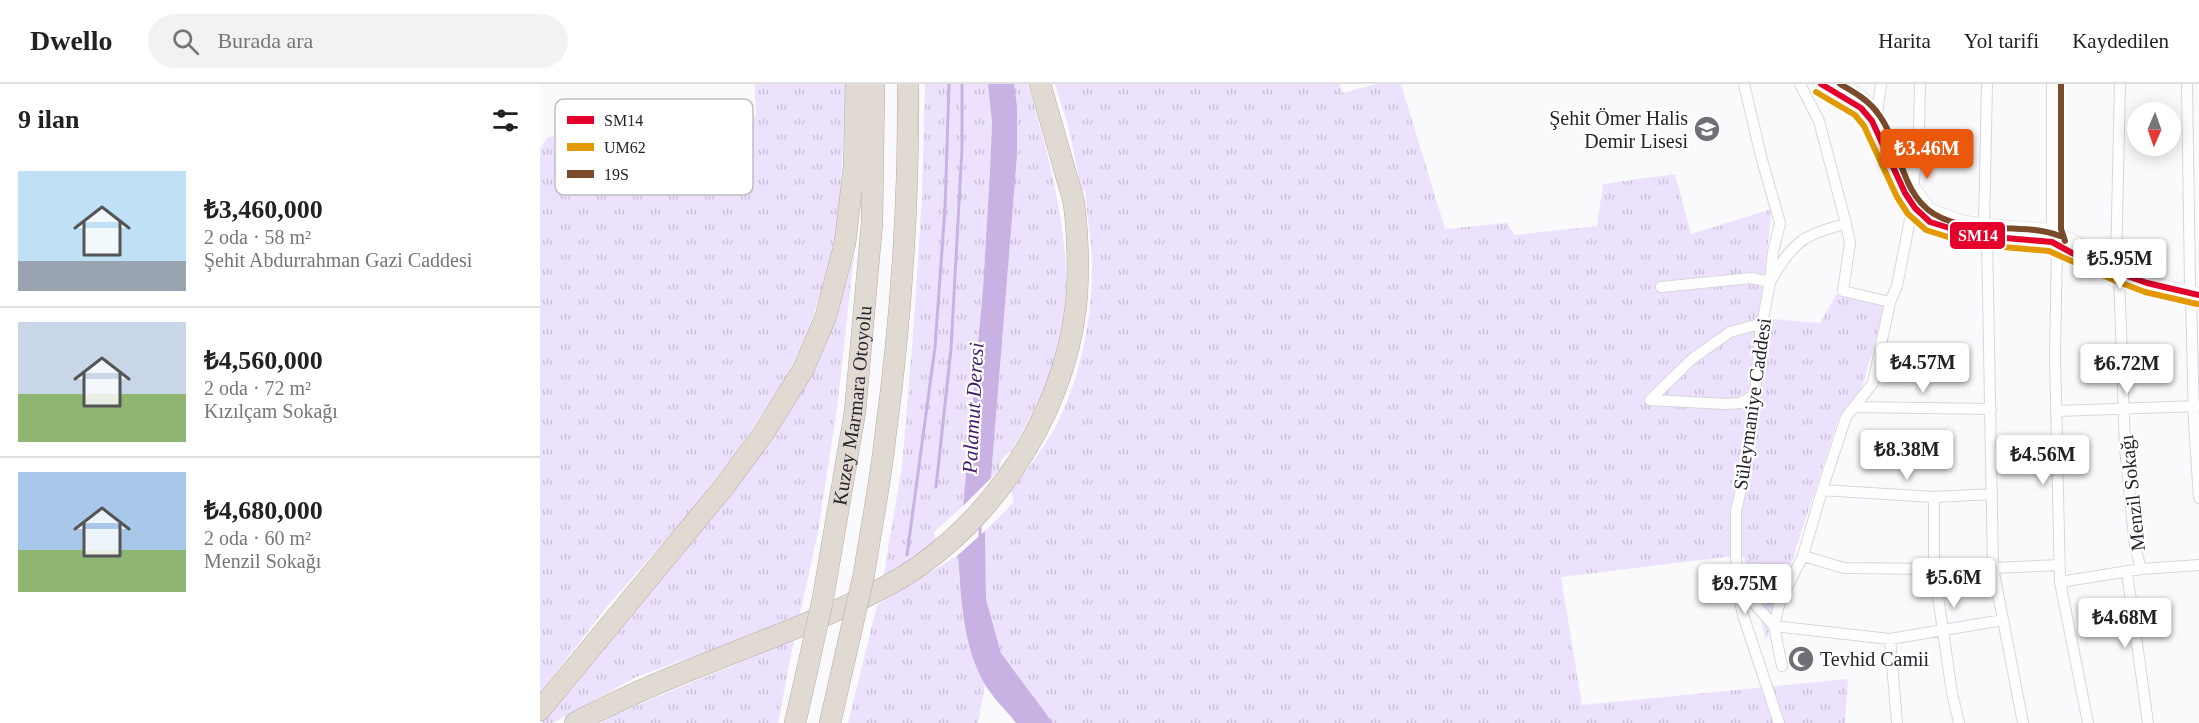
<!DOCTYPE html>
<html lang="tr">
<meta charset="utf-8">
<style>
body{margin:0;font-family:Georgia,serif;background:#f2f2f2;color:#222;height:100vh;display:flex;flex-direction:column;font-size:22px;white-space:nowrap}
*{box-sizing:border-box;margin:0}
p{font-size:20px;color:#767676}
.icon{flex:none;width:33px;height:33px;fill:none;stroke:currentColor;stroke-width:2;stroke-linecap:round;stroke-linejoin:round}
.map{position:relative;flex:1;overflow:hidden}
.side{display:flex;flex-direction:column;background:#fff;width:540px}
.side>*{flex:none}
.needle{width:39px;rotate:182deg}
.controls{position:absolute;left:1587px;top:18px;display:grid;gap:12px}
.controls a{display:grid;place-items:center;width:54px;height:54px;border-radius:50%;background:#fff;box-shadow:0 3px 15px #0003;font-size:30px}
.price{position:absolute;translate:-50% -51px;padding:0 14px;border-radius:6px;background:#fff;color:#222;font-size:20px;line-height:39px;filter:drop-shadow(0 2px 3px #0008)}
.price::after{content:'';position:absolute;left:50%;top:36px;width:18px;height:14px;margin-left:-9px;background:inherit;clip-path:polygon(0 0,100% 0,50% 100%)}
.price.active{background:#ea580c;color:#fff}
ul{padding:0;list-style:none}
li{display:flex;align-items:center;gap:18px;height:150px;padding:0 18px}
li+li{border-top:2px solid #e0e0e0}
li span{display:grid;place-items:center;flex:none;width:168px;height:120px;border-radius:0px;color:#555}
li>.icon{margin-inline-start:auto}
span .icon{width:72px;height:72px;fill:#fffc;stroke-width:1}
li b{font-size:26px}
h2{display:flex;justify-content:space-between;align-items:center;height:72px;padding:0 18px;font-size:26px}
header{display:flex;align-items:center;gap:36px;box-sizing:border-box;height:84px;padding:0 30px;background:#fff;border-bottom:2px solid #e0e0e0}
header strong{font-size:28px}
nav{display:flex;gap:33px;margin-inline-start:auto;font-size:21px}
.search{width:420px;height:54px;background:#f2f2f2;display:flex;align-items:center;gap:15px;box-sizing:border-box;padding:0 21px;border-radius:33px;color:#767676;font-size:22px}
main{display:flex;flex:1;min-height:0}
.map>svg:first-child{display:block}
.grass{fill:url(#grass-tufts)}
.water{fill:#c8b2e3}
.lines{fill:none;stroke-linecap:round;stroke-linejoin:round}
.stream{stroke:#c8b2e3;stroke-width:3}
.minor-casing{stroke:#d8d6db;stroke-width:12}
.tertiary-casing{stroke:#d8d6db;stroke-width:15}
.motorway-casing{stroke:#b4aca6;stroke-width:22}
.minor{stroke:#fefeff;stroke-width:10}
.tertiary{stroke:#fefeff;stroke-width:14}
.motorway{stroke:#e0dad2;stroke-width:21}
.motorway-bridge-casing{stroke:#b4aca6;stroke-width:22;stroke-linecap:butt}
.motorway-bridge{stroke:#e0dad2;stroke-width:21}
.bus-1-casing{stroke:#fff;stroke-width:10}
.bus-2-casing{stroke:#fff;stroke-width:10}
.bus-3-casing{stroke:#fff;stroke-width:10}
.bus-1{stroke:#e4002b;stroke-width:6}
.bus-2{stroke:#e29904;stroke-width:6}
.bus-3{stroke:#7a4b2a;stroke-width:6}
.labels{text-anchor:middle;dominant-baseline:central;stroke-width:4.5;stroke-linejoin:round;paint-order:stroke}
.poi-label{font-size:20px;fill:#27232c;stroke:#fff;text-anchor:end}
.street-label{font-size:20px;fill:#27232c;stroke:#fff}
.water-label{font-size:21px;font-style:italic;fill:#441969;stroke:#fff}
.key{fill:#fff;stroke:#bebdc0;stroke-width:1.5}
.key-label{font-size:16px;fill:#27232c}
.line-badge{stroke:#fff;stroke-width:2}
.badge-label{font-size:16px;text-anchor:middle;font-weight:bold;fill:#fff}
</style>
<header>
<strong>Dwello</strong>
<div class="search"><svg class="icon" aria-label="search" viewBox="0 0 24 24"><circle cx="10" cy="10" r="6"/><path d="M15 15l6 6"/></svg>Burada ara</div>
<nav><a>Harita</a><a>Yol tarifi</a><a>Kaydedilen</a></nav>
</header>
<main>
<section class="side">
<h2>9 ilan<svg class="icon" aria-label="filters" viewBox="0 0 24 24"><path d="M4 7h16M4 17h16"/><circle cx="9" cy="7" r="2"/><circle cx="15" cy="17" r="2"/></svg></h2>
<ul>
<li><span style="background:linear-gradient(#bfe0f5 75%,#9aa5b1 0)"><svg class="icon" aria-label="home" viewBox="0 0 24 24"><path d="M3 11l9-7 9 7M6 9v11h12V9"/></svg></span><div><b>₺3,460,000</b><p>2 oda · 58 m²</p><p>Şehit Abdurrahman Gazi Caddesi</p></div></li>
<li><span style="background:linear-gradient(#c9d6e8 60%,#8fb573 0)"><svg class="icon" aria-label="home" viewBox="0 0 24 24"><path d="M3 11l9-7 9 7M6 9v11h12V9"/></svg></span><div><b>₺4,560,000</b><p>2 oda · 72 m²</p><p>Kızılçam Sokağı</p></div></li>
<li><span style="background:linear-gradient(#a9c7e8 65%,#8fb573 0)"><svg class="icon" aria-label="home" viewBox="0 0 24 24"><path d="M3 11l9-7 9 7M6 9v11h12V9"/></svg></span><div><b>₺4,680,000</b><p>2 oda · 60 m²</p><p>Menzil Sokağı</p></div></li>
</ul>
</section>
<div class="map">
<svg width="1659" height="639" viewBox="0 0 1659 639">
<defs>
<pattern id="grass-tufts" width="24" height="20" patternUnits="userSpaceOnUse" patternTransform="scale(1.5)"><rect width="24" height="20" fill="#ede2fd"/><path d="M3 7l-1-3M5 7V3M7 7l1-3M15 17l-1-3M17 17v-4M19 17l1-3" fill="none" stroke="#cbc2d9"/></pattern>
</defs>
<rect width="100%" height="100%" fill="#faf9fc"/>
<path class="grass" d="M214,0H306L299,138L286,194L269,243L248,291L197,367L144,435L65,525L0,609V65L8,53L194,30L216,32Z
M385,0H448L452,38L450,86L443,205L423,422L394,448L396,458L343,494L362,382L373,251L382,114Z
M474,0H488C511,82 538,170 520,256C514,283 504,308 493,334L490,333L472,366L461,376L460,385L451,394L477,72V22Z
M515,0H800L802,9L836,0H861L905,145L967,139L975,151L1057,142L1063,100L1135,90L1151,150L1232,125L1219,234L1280,239L1296,211L1345,222L1321,307L1299,333L1226,556L1204,473H1185L1021,493L1042,621L1308,595L1305,639H513L461,569L446,515L445,447L474,418L471,408C486,386 505,363 517,340C542,290 553,230 552,175C551,153 547,130 545,107L541,105L529,45Z
M314,171L298,317L278,448L259,534L157,574V571L96,593L13,639H1L69,556L298,223Z
M418,471L423,539L428,559L445,600L438,639H308L337,521Z
M254,556L238,639H61L78,629Z"/>
<path class="water" d="M448,0H474L477,22V72L451,394L423,422L443,205L450,86L452,38Z
M445,447L446,515L461,569L513,639H476C466,626 452,613 444,599C421,555 422,518 418,471Z"/>
<g class="lines">
<path class="stream" d="M396,403L411,265L422,64V0
M440,454V440
M367,471L395,263L405,124L409,0"/>
<g class="minor-casing">
<path id="minor" d="M1204,0L1222,76L1240,139L1233,168L1230,198L1220,251L1214,321L1206,383L1196,427V475L1198,508L1203,531L1239,639
M1260,0L1279,37L1306,140L1310,159L1303,207L1350,218
M1647,0L1650,200
M1337,31L1341,0
M1373,104L1379,46L1380,0
M1444,142L1447,0
M1512,147V0
M1447,153L1453,484L1483,639
M1517,160L1515,272L1520,498L1548,639
M1576,179L1580,0
M1579,189L1585,364L1595,463L1601,485
M1121,203L1211,194L1230,198C1252,159 1263,150 1306,140
M1651,210L1654,338L1659,414
M1110,316L1152,275L1190,248L1223,239
M1110,316L1186,320L1200,319L1215,311
M1314,323L1451,325
M1516,327L1659,322
M1282,406L1394,413L1452,410
M1394,413V485L1412,609L1419,639
M1263,472L1304,484L1394,485L1453,481
M1453,484L1519,481
M1587,488L1608,639
M1520,498L1601,485L1659,481
M1198,501L1234,542
M1234,542L1350,555L1463,536
M1350,555L1357,639
M1242,582L1234,542L1240,517L1263,472L1282,406L1306,333L1333,299L1350,218L1357,202L1373,120"/>
</g>
<g class="tertiary-casing">
<path id="tertiary" d="M1281,0L1321,24L1332,37L1365,109L1375,124L1390,138L1432,151L1512,158L1532,169L1579,189L1607,199L1659,211
M1301,0L1323,15L1332,24
M1351,59L1373,104L1389,126L1421,138L1440,141L1512,147L1560,172"/>
</g>
<g class="motorway-casing">
<g id="motorway">
<path d="M324,490C331,445 340,400 345,355C361,238 369,118 368,0"/>
<path id="s1" d="M283,514L315,328L332,139L334,0"/>
<path d="M0,626L183,404L223,350L263,286L286,232L305,159L314,83L316,0"/>
<path d="M35,639C133,585 243,556 343,504C444,452 524,335 536,221C539,192 538,149 534,120C532,107 526,93 523,80C515,53 508,27 500,0"/>
<path d="M255,639L267,587"/>
<path d="M290,639L306,569"/>
</g>
</g>
<use href="#minor" class="minor"/>
<use href="#tertiary" class="tertiary"/>
<use href="#motorway" class="motorway"/>
<g class="motorway-bridge-casing">
<path id="motorway-bridge" d="M306,569L324,490
M267,587L283,514"/>
</g>
<use href="#motorway-bridge" class="motorway-bridge"/>
<g class="bus-1-casing">
<path id="bus-1" d="M1281,0L1321,24L1332,37L1365,109L1375,124L1390,138L1432,151L1512,158L1532,169L1579,189L1607,199L1659,211"/>
</g>
<g class="bus-2-casing">
<path id="bus-2" d="M1276,8L1315,31L1324,42L1357,113L1368,130L1386,146L1430,160L1509,167L1576,197L1605,208L1657,220"/>
</g>
<g class="bus-3-casing">
<path id="bus-3" d="M1300,0C1314,8 1330,17 1339,31C1361,61 1360,109 1394,130C1433,153 1480,137 1520,152
M1521,0V145L1525,157"/>
</g>
<use href="#bus-1" class="bus-1"/>
<use href="#bus-2" class="bus-2"/>
<use href="#bus-3" class="bus-3"/>
</g>
<defs>
<g id="school-disc" transform="scale(1.35)"><circle r="9.5" fill="#716e75" stroke="#fff"/><path d="M0-5L7-2L0 1L-7-2ZM-4 1L0 2.5L4 1V4Q0 6-4 4Z" fill="#fff"/></g>
<g id="mosque-disc" transform="scale(1.35)"><circle r="9.5" fill="#716e75" stroke="#fff"/><path d="M3.5-4.9A6 6 0 1 0 3.5 4.9A5 5 0 1 1 3.5-4.9Z" fill="#fff"/></g>
</defs>
<g fill-rule="evenodd">
<use href="#school-disc" x="1167" y="45"/>
<use href="#mosque-disc" x="1261" y="575"/>
</g>
<g class="labels">
<g class="poi-label">
<text x="1148" y="34">Şehit Ömer Halis<tspan x="1148" dy="23">Demir Lisesi</tspan></text>
<text x="1280" y="575" text-anchor="start">Tevhid Camii</text>
</g>
<g class="street-label">
<text transform="translate(1212 320) rotate(-82)">Süleymaniye Caddesi</text>
<text stroke="none"><textPath href="#s1" startOffset="195">Kuzey Marmara Otoyolu</textPath></text>
<text transform="translate(1592 409) rotate(-96)">Menzil Sokağı</text>
</g>
<g class="water-label">
<text transform="translate(433 324) rotate(-87)">Palamut Deresi</text>
</g>
</g>
<rect x="15" y="15" width="198" height="96" rx="9" class="key"/>
<rect x="27" y="32" width="27" height="8" fill="#e4002b"/>
<rect x="27" y="59" width="27" height="8" fill="#e29904"/>
<rect x="27" y="86" width="27" height="8" fill="#7a4b2a"/>
<g class="key-label">
<text x="64" y="42">SM14</text>
<text x="64" y="69">UM62</text>
<text x="64" y="96">19S</text>
</g>
<rect class="line-badge" x="1409" y="137" width="57" height="29" rx="6" fill="#e4002b"/>
<g class="badge-label">
<text x="1438" y="157">SM14</text>
</g>
</svg>
<div class="controls">
<a><svg class="needle" viewBox="-14 -14 28 28"><path d="M0-13l5 13h-10z" fill="#e53935"/><path d="M0 13l5-13h-10z" fill="#767676"/></svg></a>
</div>
<b class="price active" style="left:1387px;top:96px">₺3.46M</b>
<b class="price" style="left:1580px;top:206px">₺5.95M</b>
<b class="price" style="left:1383px;top:310px">₺4.57M</b>
<b class="price" style="left:1587px;top:311px">₺6.72M</b>
<b class="price" style="left:1367px;top:397px">₺8.38M</b>
<b class="price" style="left:1503px;top:402px">₺4.56M</b>
<b class="price" style="left:1414px;top:525px">₺5.6M</b>
<b class="price" style="left:1205px;top:531px">₺9.75M</b>
<b class="price" style="left:1585px;top:565px">₺4.68M</b>
</div>
</main>
